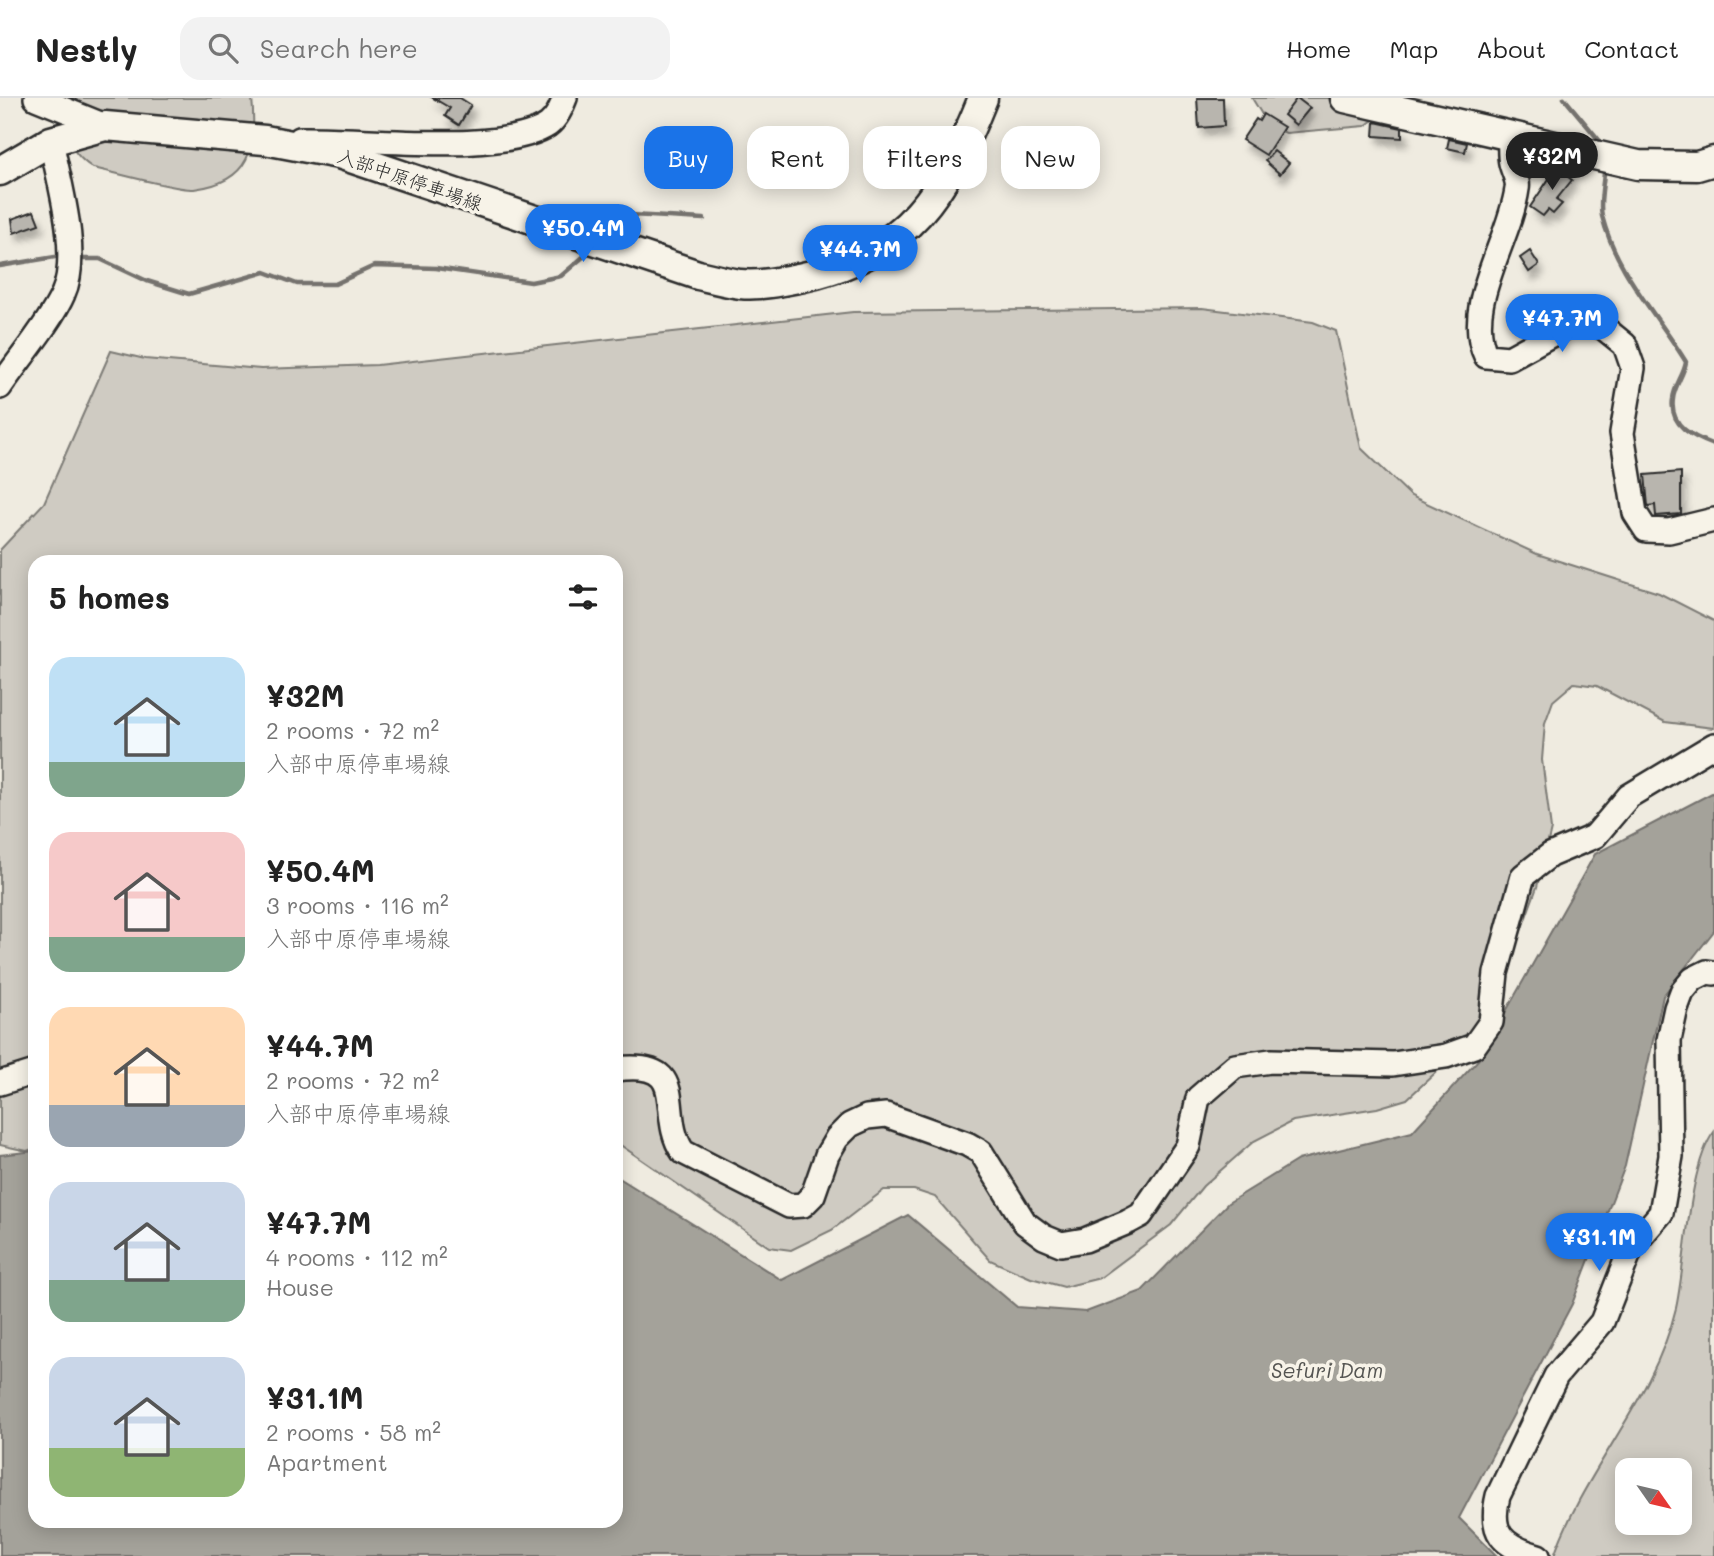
<!DOCTYPE html>
<meta charset="utf-8">
<style>
body{margin:0;font-family:Mali,"Klee One",sans-serif;background:#f2f2f2;color:#222;height:100vh;display:flex;flex-direction:column;font-size:26px;white-space:nowrap}
*{box-sizing:border-box;margin:0}
p{font-size:23px;color:#767676}
.icon{flex:none;width:38px;height:38px;fill:none;stroke:currentColor;stroke-width:2;stroke-linecap:round;stroke-linejoin:round}
.map{position:relative;flex:1;overflow:hidden}
.drawer{position:absolute;left:28px;top:457px;width:595px;height:973px;display:flex;flex-direction:column;background:#fff;border-radius:21px;box-shadow:0 4px 18px #0003}
.drawer>*{flex:none}
.banner{position:absolute;left:644px;top:28px;width:665px;height:63px;display:flex;gap:14px}
.needle{width:46px;rotate:124deg}
.buttons{position:absolute;left:1615px;top:1360px;display:grid;gap:14px}
.buttons a{display:grid;place-items:center;width:77px;height:77px;border-radius:14px;background:#fff;box-shadow:0 4px 18px #0003;font-size:35px}
.price{position:absolute;translate:-50% -60px;padding:0 16px;border-radius:24px;background:#1a73e8;color:#fff;font-size:23px;line-height:46px;filter:drop-shadow(0 2px 4px #0008)}
.price::after{content:'';position:absolute;left:50%;top:42px;width:21px;height:16px;margin-left:-10px;background:inherit;clip-path:polygon(0 0,100% 0,50% 100%)}
.price.active{background:#222;color:#fff}
ul{padding:0;list-style:none}
li{display:flex;align-items:center;gap:21px;height:175px;padding:0 21px}
li span{display:grid;place-items:center;flex:none;width:196px;height:140px;border-radius:21px;color:#555}
li>.icon{margin-inline-start:auto}
span .icon{width:84px;height:84px;fill:#fffc;stroke-width:1}
li b{font-size:30px}
h2{display:flex;justify-content:space-between;align-items:center;height:84px;padding:0 21px;font-size:30px}
.pill{padding:0 24px;border-radius:21px;background:#fff;box-shadow:0 4px 18px #0003;font-size:24px;line-height:63px}
.pill.active{background:#1a73e8;color:#fff}
header{display:flex;align-items:center;gap:42px;box-sizing:border-box;height:98px;padding:0 35px;background:#fff;border-bottom:2px solid #e0e0e0}
header strong{font-size:33px}
nav{display:flex;gap:38px;margin-inline-start:auto;font-size:24px}
.search{width:490px;height:63px;background:#f2f2f2;display:flex;align-items:center;gap:18px;box-sizing:border-box;padding:0 24px;border-radius:21px;color:#767676;font-size:26px}
.map>svg:first-child{display:block}
.green{fill:#cfcbc2;stroke:#7d7b76;stroke-width:2;fill-rule:evenodd}
.water{fill:#a4a29a;stroke:#74726e;stroke-width:2}
.lines{fill:none;stroke-linecap:round;stroke-linejoin:round}
.stream{stroke:#74726e;stroke-width:4.5}
.building{fill:#b8b5ae;stroke:#2b2b2b;stroke-width:2;filter:url(#shadow)}
.minor-casing{stroke:#2b2b2b;stroke-width:28}
.major-casing{stroke:#2b2b2b;stroke-width:33}
.minor{stroke:#f7f3e8;stroke-width:23}
.major{stroke:#f7f3e8;stroke-width:28}
.labels{text-anchor:middle;dominant-baseline:central;stroke-width:7;stroke-linejoin:round;paint-order:stroke}
.street-label{font-size:19px;fill:#2b2b2b;stroke:#f7f3e8}
.water-label{font-size:21px;font-style:italic;fill:#555552;stroke:#f7f3e8}
</style>
<header>
<strong>Nestly</strong>
<div class="search"><svg class="icon" aria-label="search" viewBox="0 0 24 24"><circle cx="10" cy="10" r="6"/><path d="M15 15l6 6"/></svg>Search here</div>
<nav><a>Home</a><a>Map</a><a>About</a><a>Contact</a></nav>
</header>
<div class="map">
<svg width="1714" height="1458" viewBox="0 0 1714 1458">
<defs>
<filter id="shadow"><feDropShadow dx="4.5" dy="8" stdDeviation="3.5" flood-color="#0004"/></filter>
</defs>
<rect width="100%" height="100%" fill="#efebe0"/>
<filter id="ink" filterUnits="userSpaceOnUse"><feTurbulence type="fractalNoise" baseFrequency=".0143" numOctaves="2"/><feDisplacementMap in="SourceGraphic" scale="14" xChannelSelector="R" yChannelSelector="G"/><feConvolveMatrix kernelMatrix="1 2 1 2 8 2 1 2 1" color-interpolation-filters="sRGB"/></filter>
<g filter="url(#ink)">
<path class="green" d="M71,0H252C257,49 251,84 194,91C179,93 113,74 93,70C63,50 66,32 71,0Z
M1252,0H1403L1365,28L1286,35L1269,28Z
M1202,210L1313,224L1336,233L1361,350L1411,398L1537,456L1659,495L1714,523V630L1665,624L1597,588L1574,585L1553,603L1545,625L1542,662L1551,731L1537,789L1518,841L1478,925L1447,964L1407,1001L1377,1010L1293,1023L1254,1043L1203,1088L1171,1127L1100,1180L1064,1189L1031,1180L990,1162L935,1099L914,1092H884L832,1132L791,1152L769,1149L616,1044V464H35V1050L27,1053L0,1047V452L44,405L111,253L145,261L261,271L377,267L853,214Z
M1714,1034V1458H1554C1585,1370 1654,1302 1676,1210C1686,1166 1688,1068 1714,1034ZM1680,1372V1424H1628V1372Z"/>
<path class="water" d="M1714,694V833L1663,898L1625,1068L1572,1206L1459,1420L1497,1458H0V1057L35,1053V1423H616V1078L782,1182L908,1117L1017,1209L1086,1214L1142,1193L1228,1105L1298,1062L1412,1034L1479,961L1595,756Z"/>
<g class="lines">
<path class="stream" d="M1564,0L1604,48
M1604,75C1603,88 1599,106 1602,118C1616,174 1657,216 1686,264C1684,277 1674,288 1673,301C1669,328 1693,339 1714,347
M610,135L631,117L704,121
M80,161H100L147,183L189,196L265,174L297,186H335L374,168L436,170L531,184L561,178L590,153
M0,168L55,159"/>
</g>
<path class="building" d="M433,0H460L471,7L459,27L445,18L450,10Z
M1197,0H1223L1224,28L1199,30Z
M1297,0L1310,10L1296,27L1284,17Z
M1263,16L1284,29L1266,57L1242,42L1256,21L1259,23Z
M1375,24L1402,30V40L1374,38Z
M1449,41L1467,45L1465,54L1447,50Z
M1274,53L1289,65L1280,76L1265,63Z
M1559,66L1570,74L1567,78L1572,82L1556,102L1562,106L1553,116L1548,112L1543,118L1530,109Z
M34,113L39,126L14,135L12,121Z
M1530,153L1539,167L1529,174L1520,160Z
M1681,374V416L1656,418L1655,407L1648,408L1645,377Z"/>
<g class="lines">
<g class="minor-casing">
<path id="minor" d="M36,0L105,28
M1510,38C1510,47 1509,57 1511,65C1513,74 1519,83 1517,91C1510,143 1462,208 1486,258L1509,260L1569,227L1587,223L1604,230L1625,247L1633,270L1622,335L1635,415L1646,432L1669,433L1714,422
M300,41C359,39 501,58 548,27C557,20 561,10 565,0
M0,289C17,264 52,222 63,196C81,157 59,84 51,43
M616,971C694,961 656,1016 683,1054L789,1108L803,1107L813,1097L827,1057L837,1040L850,1027L867,1019L886,1017L967,1046L981,1054L1025,1125L1044,1139L1061,1146L1085,1142L1128,1124L1141,1117L1188,1048L1198,1000L1235,968L1271,963L1393,966L1446,958L1474,948L1491,924L1496,875L1523,778L1550,757L1595,738L1629,698L1714,647
M0,985L35,974
M1538,1458C1502,1448 1489,1435 1498,1398L1556,1278L1602,1224L1631,1150L1661,1115L1671,1058L1669,942L1676,910L1682,894L1693,881L1707,874L1714,875"/>
</g>
<g class="major-casing">
<path id="major" d="M1345,0L1638,67L1697,68L1714,63
M0,73L51,43L105,28L265,42L339,56L698,177C711,180 726,184 740,186C761,188 783,183 803,179C907,157 946,93 983,0"/>
</g>
<use href="#minor" class="minor"/>
<use href="#major" class="major"/>
</g>
</g>
<g class="labels">
<g class="street-label">
<text transform="translate(410 81) rotate(19)">入部中原停車場線</text>
</g>
<g class="water-label">
<text x="1327" y="1271">Sefuri Dam</text>
</g>
</g>
</svg>
<div class="buttons">
<a><svg class="needle" viewBox="-14 -14 28 28"><path d="M0-13l5 13h-10z" fill="#e53935"/><path d="M0 13l5-13h-10z" fill="#767676"/></svg></a>
</div>
<b class="price active" style="left:1552px;top:94px">¥32M</b>
<b class="price" style="left:583px;top:166px">¥50.4M</b>
<b class="price" style="left:860px;top:187px">¥44.7M</b>
<b class="price" style="left:1562px;top:256px">¥47.7M</b>
<b class="price" style="left:1599px;top:1175px">¥31.1M</b>
<div class="banner">
<a class="pill active">Buy</a>
<a class="pill">Rent</a>
<a class="pill">Filters</a>
<a class="pill">New</a>
</div>
<section class="drawer">
<h2>5 homes<svg class="icon" aria-label="filters" viewBox="0 0 24 24"><path d="M4 7h16M4 17h16"/><circle cx="9" cy="7" r="2"/><circle cx="15" cy="17" r="2"/></svg></h2>
<ul>
<li><span style="background:linear-gradient(#bfe0f5 75%,#7fa58c 0)"><svg class="icon" aria-label="home" viewBox="0 0 24 24"><path d="M3 11l9-7 9 7M6 9v11h12V9"/></svg></span><div><b>¥32M</b><p>2 rooms · 72 m²</p><p>入部中原停車場線</p></div></li>
<li><span style="background:linear-gradient(#f6c9c9 75%,#7fa58c 0)"><svg class="icon" aria-label="home" viewBox="0 0 24 24"><path d="M3 11l9-7 9 7M6 9v11h12V9"/></svg></span><div><b>¥50.4M</b><p>3 rooms · 116 m²</p><p>入部中原停車場線</p></div></li>
<li><span style="background:linear-gradient(#ffd9b3 70%,#9aa5b1 0)"><svg class="icon" aria-label="home" viewBox="0 0 24 24"><path d="M3 11l9-7 9 7M6 9v11h12V9"/></svg></span><div><b>¥44.7M</b><p>2 rooms · 72 m²</p><p>入部中原停車場線</p></div></li>
<li><span style="background:linear-gradient(#c9d6e8 70%,#7fa58c 0)"><svg class="icon" aria-label="home" viewBox="0 0 24 24"><path d="M3 11l9-7 9 7M6 9v11h12V9"/></svg></span><div><b>¥47.7M</b><p>4 rooms · 112 m²</p><p>House</p></div></li>
<li><span style="background:linear-gradient(#c9d6e8 65%,#8fb573 0)"><svg class="icon" aria-label="home" viewBox="0 0 24 24"><path d="M3 11l9-7 9 7M6 9v11h12V9"/></svg></span><div><b>¥31.1M</b><p>2 rooms · 58 m²</p><p>Apartment</p></div></li>
</ul>
</section>
</div>
